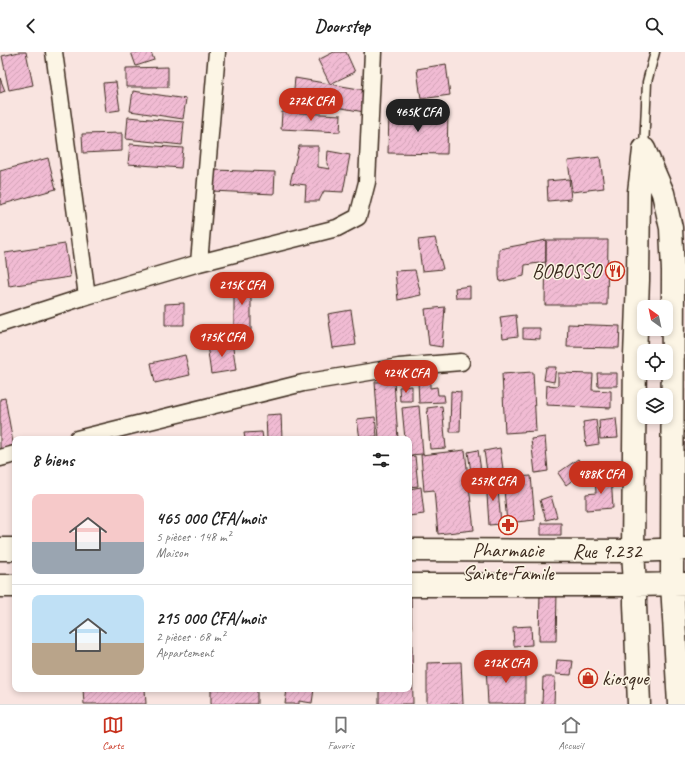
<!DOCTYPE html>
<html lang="fr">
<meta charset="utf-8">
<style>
body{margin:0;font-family:Caveat,sans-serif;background:#f6f6f6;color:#222;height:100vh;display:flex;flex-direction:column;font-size:15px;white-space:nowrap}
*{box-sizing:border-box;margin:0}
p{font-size:13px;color:#767676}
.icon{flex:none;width:22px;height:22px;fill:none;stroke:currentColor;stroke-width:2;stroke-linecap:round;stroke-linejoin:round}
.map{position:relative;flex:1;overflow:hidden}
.details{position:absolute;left:12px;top:384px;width:400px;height:256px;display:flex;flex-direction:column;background:#fff;border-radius:8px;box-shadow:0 2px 6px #0003}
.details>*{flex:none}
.needle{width:26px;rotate:327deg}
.tools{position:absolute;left:637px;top:248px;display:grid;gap:8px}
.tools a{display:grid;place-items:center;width:36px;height:36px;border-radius:8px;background:#fff;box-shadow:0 2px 6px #0003;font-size:20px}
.price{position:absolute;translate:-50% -34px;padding:0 9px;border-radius:14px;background:#c8321e;color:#fff;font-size:13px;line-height:26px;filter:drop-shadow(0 1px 2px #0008)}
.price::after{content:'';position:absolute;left:50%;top:24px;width:12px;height:9px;margin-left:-6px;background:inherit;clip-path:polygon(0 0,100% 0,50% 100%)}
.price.active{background:#222;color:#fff}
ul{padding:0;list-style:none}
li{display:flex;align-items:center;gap:12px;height:100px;padding:0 20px}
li+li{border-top:1px solid #e0e0e0}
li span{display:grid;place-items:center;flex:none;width:112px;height:80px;border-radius:8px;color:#555}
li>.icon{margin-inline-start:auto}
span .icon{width:48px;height:48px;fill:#fffc;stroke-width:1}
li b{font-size:17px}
h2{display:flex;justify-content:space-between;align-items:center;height:48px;padding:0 20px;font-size:17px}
header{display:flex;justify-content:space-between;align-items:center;height:52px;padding:0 20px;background:#fff;font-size:18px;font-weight:700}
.tabs{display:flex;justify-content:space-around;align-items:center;height:56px;border-top:1px solid #e0e0e0;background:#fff;font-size:11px;color:#767676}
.tabs a{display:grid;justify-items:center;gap:2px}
.tabs .active{color:#c8321e}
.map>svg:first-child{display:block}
.building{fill:url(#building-hatch);stroke:#3b2a1e}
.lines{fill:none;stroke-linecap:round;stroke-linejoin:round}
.lane-casing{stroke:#3b2a1e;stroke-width:11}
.street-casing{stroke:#3b2a1e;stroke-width:19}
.secondary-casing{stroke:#3b2a1e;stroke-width:25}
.lane{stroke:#fcf5e5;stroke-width:8}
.street{stroke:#fcf5e5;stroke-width:16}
.secondary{stroke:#fcf5e5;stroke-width:22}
.labels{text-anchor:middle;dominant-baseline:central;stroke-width:3;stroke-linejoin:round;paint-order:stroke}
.poi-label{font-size:20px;fill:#3b2a1e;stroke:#fcf5e5;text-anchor:end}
.street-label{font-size:20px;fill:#3b2a1e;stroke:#fcf5e5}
</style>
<header><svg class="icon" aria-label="back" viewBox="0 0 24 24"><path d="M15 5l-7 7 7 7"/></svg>Doorstep<svg class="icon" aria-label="search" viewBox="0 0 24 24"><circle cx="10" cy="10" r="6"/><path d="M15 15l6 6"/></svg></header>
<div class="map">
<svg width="685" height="652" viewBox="0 0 685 652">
<defs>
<pattern id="building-hatch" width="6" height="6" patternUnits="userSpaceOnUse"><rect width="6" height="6" fill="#f1bbd3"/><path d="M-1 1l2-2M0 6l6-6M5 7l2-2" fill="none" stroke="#d0a1b5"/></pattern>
</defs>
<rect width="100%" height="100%" fill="#f9e4e0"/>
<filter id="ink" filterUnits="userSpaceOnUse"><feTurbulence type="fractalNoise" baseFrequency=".025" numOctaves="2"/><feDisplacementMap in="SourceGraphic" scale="8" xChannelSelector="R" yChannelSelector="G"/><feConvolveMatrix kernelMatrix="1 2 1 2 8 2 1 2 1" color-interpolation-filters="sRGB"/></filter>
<g filter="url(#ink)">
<path class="building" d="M19,0H26L33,33L9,38L2,4Z
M131,0H151L154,8L136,14Z
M334,0H346L355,20L330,32L318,8Z
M446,12L450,43L421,47L417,17Z
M168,15V35H126V16Z
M0,26L5,39L0,41Z
M295,26L365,38L364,60L293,47Z
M116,30L120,58L106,60L103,31Z
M133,39L186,47L183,67L130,59Z
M389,59L448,61L447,102L388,101Z
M282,60L341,63L340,80L281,77Z
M128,65L184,70L182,93L126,87Z
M122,81V99L83,101L82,82Z
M130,92L183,96L181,116L128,112Z
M299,94H318V115L330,117L327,112L328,99L350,103L343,140L324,139L319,149H305L306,133L290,131Z
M600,105L604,136L572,140L568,109Z
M48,106L56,137L0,153V119Z
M213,118L275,120L274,142L212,139Z
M569,127L571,147L548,149L547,129Z
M435,186L443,217L422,219L418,188Z
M546,188H608L607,253H545Z
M546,188V210L525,213L524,224L500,230L499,224V197Z
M65,192L70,225L9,234L5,201Z
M415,218L421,243L398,248L395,219Z
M234,230H251V278H234Z
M470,234V246H456L455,236Z
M184,251V273H165V252Z
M445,255L442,295L429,293L425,257Z
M351,258L356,293L333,296L328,262Z
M516,263L518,284L503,286L500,265Z
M568,272L620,274L619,296L567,295Z
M523,276H540V287L523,286Z
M232,289L236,318L211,322L207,293Z
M185,303L190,323L155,331L151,311Z
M546,315H556L554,330L544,328Z
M533,320L536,379L505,381L502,322Z
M558,321L593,322L592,338L611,339V356L546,353L547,333L558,334Z
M597,321H617V334H598Z
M430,328V336L437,335L438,343H444L445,350L419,351L418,329Z
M394,329L398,387H379L375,330Z
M412,334V349H400L399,335Z
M451,339L461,340L460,380H450Z
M5,346L14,396L0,398V347Z
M419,354L423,402L409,403V387H405L402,356Z
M442,354L446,396L430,397L427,356Z
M281,362L282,387H267L266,363Z
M375,365L377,384L360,387L357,367Z
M616,366L618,386L600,387L599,368Z
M596,368L599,392L586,394L583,370Z
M262,380L263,387H245L244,381Z
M545,385L548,419L535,421L531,387Z
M500,396L503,417L487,419L484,399Z
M465,398L474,478L438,482L434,438L424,439L421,403Z
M478,398L481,419L471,420L468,400Z
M415,404L418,434L409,435V405Z
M578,407L586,418L566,433L558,421Z
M531,424L535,468L507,471L503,426Z
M611,424L613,456L586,458V442L596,441L595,425Z
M497,426L501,472L489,473L486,427Z
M421,435L424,462L409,464V437Z
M551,444L557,465L546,468L540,448Z
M541,471H561V483H541Z
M409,540H411L413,652H379V637H409Z
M540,540H557L556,589H539Z
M531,574L532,593L514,594L513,575Z
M557,608L573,609L571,623L556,622Z
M461,610L463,652H427V611Z
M525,612V652H488L486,614Z
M543,625H555L554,652H542Z
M83,637H145L146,652H84Z
M211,637H257V652H211Z
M287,637H314L312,651L299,649V652H285Z"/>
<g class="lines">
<g class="lane-casing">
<path id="lane" d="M644,97L647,30L655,0"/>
</g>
<g class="street-casing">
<path id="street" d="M54,0L87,244
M199,211L217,0
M0,272L87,244L199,211L337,176L358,165L367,130L373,0
M77,387L303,331L399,315L461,310
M0,406L15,402"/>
</g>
<g class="secondary-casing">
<path id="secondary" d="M644,97L663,141L671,176L673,219L672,532L679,652
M0,497H15
M409,498L633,499L685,497
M409,533H635L685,532
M0,534H15
M639,652L635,552V533L633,499L635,304L638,228L639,140L644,98"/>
</g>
<use href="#lane" class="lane"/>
<use href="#street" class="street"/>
<use href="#secondary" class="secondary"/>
</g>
</g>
<defs>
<g id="restaurant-ring" transform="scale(1)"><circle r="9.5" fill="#fcf5e5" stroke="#c8321e" stroke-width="1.5"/><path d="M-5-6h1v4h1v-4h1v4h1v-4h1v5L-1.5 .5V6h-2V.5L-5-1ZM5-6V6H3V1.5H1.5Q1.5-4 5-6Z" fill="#c8321e"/></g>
<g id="pharmacy-ring" transform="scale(1)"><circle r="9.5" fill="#fcf5e5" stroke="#c8321e" stroke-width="1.5"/><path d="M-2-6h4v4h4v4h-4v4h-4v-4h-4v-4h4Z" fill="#c8321e"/></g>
<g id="shop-ring" transform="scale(1)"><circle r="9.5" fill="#fcf5e5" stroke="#c8321e" stroke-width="1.5"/><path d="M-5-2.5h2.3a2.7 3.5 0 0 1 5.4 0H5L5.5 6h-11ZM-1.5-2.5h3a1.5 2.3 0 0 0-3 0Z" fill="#c8321e"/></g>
</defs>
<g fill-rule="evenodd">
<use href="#restaurant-ring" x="615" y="219"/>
<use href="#pharmacy-ring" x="508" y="473"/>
<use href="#shop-ring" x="588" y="626"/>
</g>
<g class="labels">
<g class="poi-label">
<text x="601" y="219">BOBOSSO</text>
<text x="508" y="498" text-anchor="middle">Pharmacie<tspan x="508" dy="23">Sainte Famile</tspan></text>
<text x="602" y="626" text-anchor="start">kiosque</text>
</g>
<g class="street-label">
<text x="607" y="499">Rue 9.232</text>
</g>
</g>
</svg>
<div class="tools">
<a><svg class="needle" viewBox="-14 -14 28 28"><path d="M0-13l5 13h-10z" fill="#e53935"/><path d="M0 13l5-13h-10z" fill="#767676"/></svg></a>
<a><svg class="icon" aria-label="locate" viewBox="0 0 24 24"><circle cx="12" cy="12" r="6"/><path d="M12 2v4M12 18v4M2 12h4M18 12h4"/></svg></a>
<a><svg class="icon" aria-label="layers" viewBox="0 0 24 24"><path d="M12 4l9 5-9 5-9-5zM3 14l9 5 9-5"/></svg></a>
</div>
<b class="price" style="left:311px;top:70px">272K CFA</b>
<b class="price active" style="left:418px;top:81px">465K CFA</b>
<b class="price" style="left:242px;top:254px">215K CFA</b>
<b class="price" style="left:222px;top:306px">175K CFA</b>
<b class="price" style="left:406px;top:342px">424K CFA</b>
<b class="price" style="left:601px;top:443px">488K CFA</b>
<b class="price" style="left:493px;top:450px">257K CFA</b>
<b class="price" style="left:506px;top:632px">212K CFA</b>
<section class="details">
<h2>8 biens<svg class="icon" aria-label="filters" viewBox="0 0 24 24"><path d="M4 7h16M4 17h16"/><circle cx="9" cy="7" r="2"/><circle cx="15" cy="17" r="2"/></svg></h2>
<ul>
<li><span style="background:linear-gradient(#f6c9c9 60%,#9aa5b1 0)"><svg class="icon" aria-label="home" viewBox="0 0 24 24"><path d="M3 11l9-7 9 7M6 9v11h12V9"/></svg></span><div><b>465 000 CFA/mois</b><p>5 pièces · 148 m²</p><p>Maison</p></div></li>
<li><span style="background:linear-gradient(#bfe0f5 60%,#b9a48a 0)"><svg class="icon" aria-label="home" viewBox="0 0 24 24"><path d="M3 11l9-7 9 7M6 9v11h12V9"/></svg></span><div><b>215 000 CFA/mois</b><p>2 pièces · 68 m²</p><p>Appartement</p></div></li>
</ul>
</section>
</div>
<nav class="tabs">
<a class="active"><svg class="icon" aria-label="map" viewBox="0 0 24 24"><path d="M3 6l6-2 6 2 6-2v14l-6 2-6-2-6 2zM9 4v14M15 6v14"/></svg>Carte</a>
<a><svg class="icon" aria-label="saved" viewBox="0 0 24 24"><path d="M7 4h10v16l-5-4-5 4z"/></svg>Favoris</a>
<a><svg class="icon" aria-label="home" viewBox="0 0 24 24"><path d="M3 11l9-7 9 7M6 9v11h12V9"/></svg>Accueil</a>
</nav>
